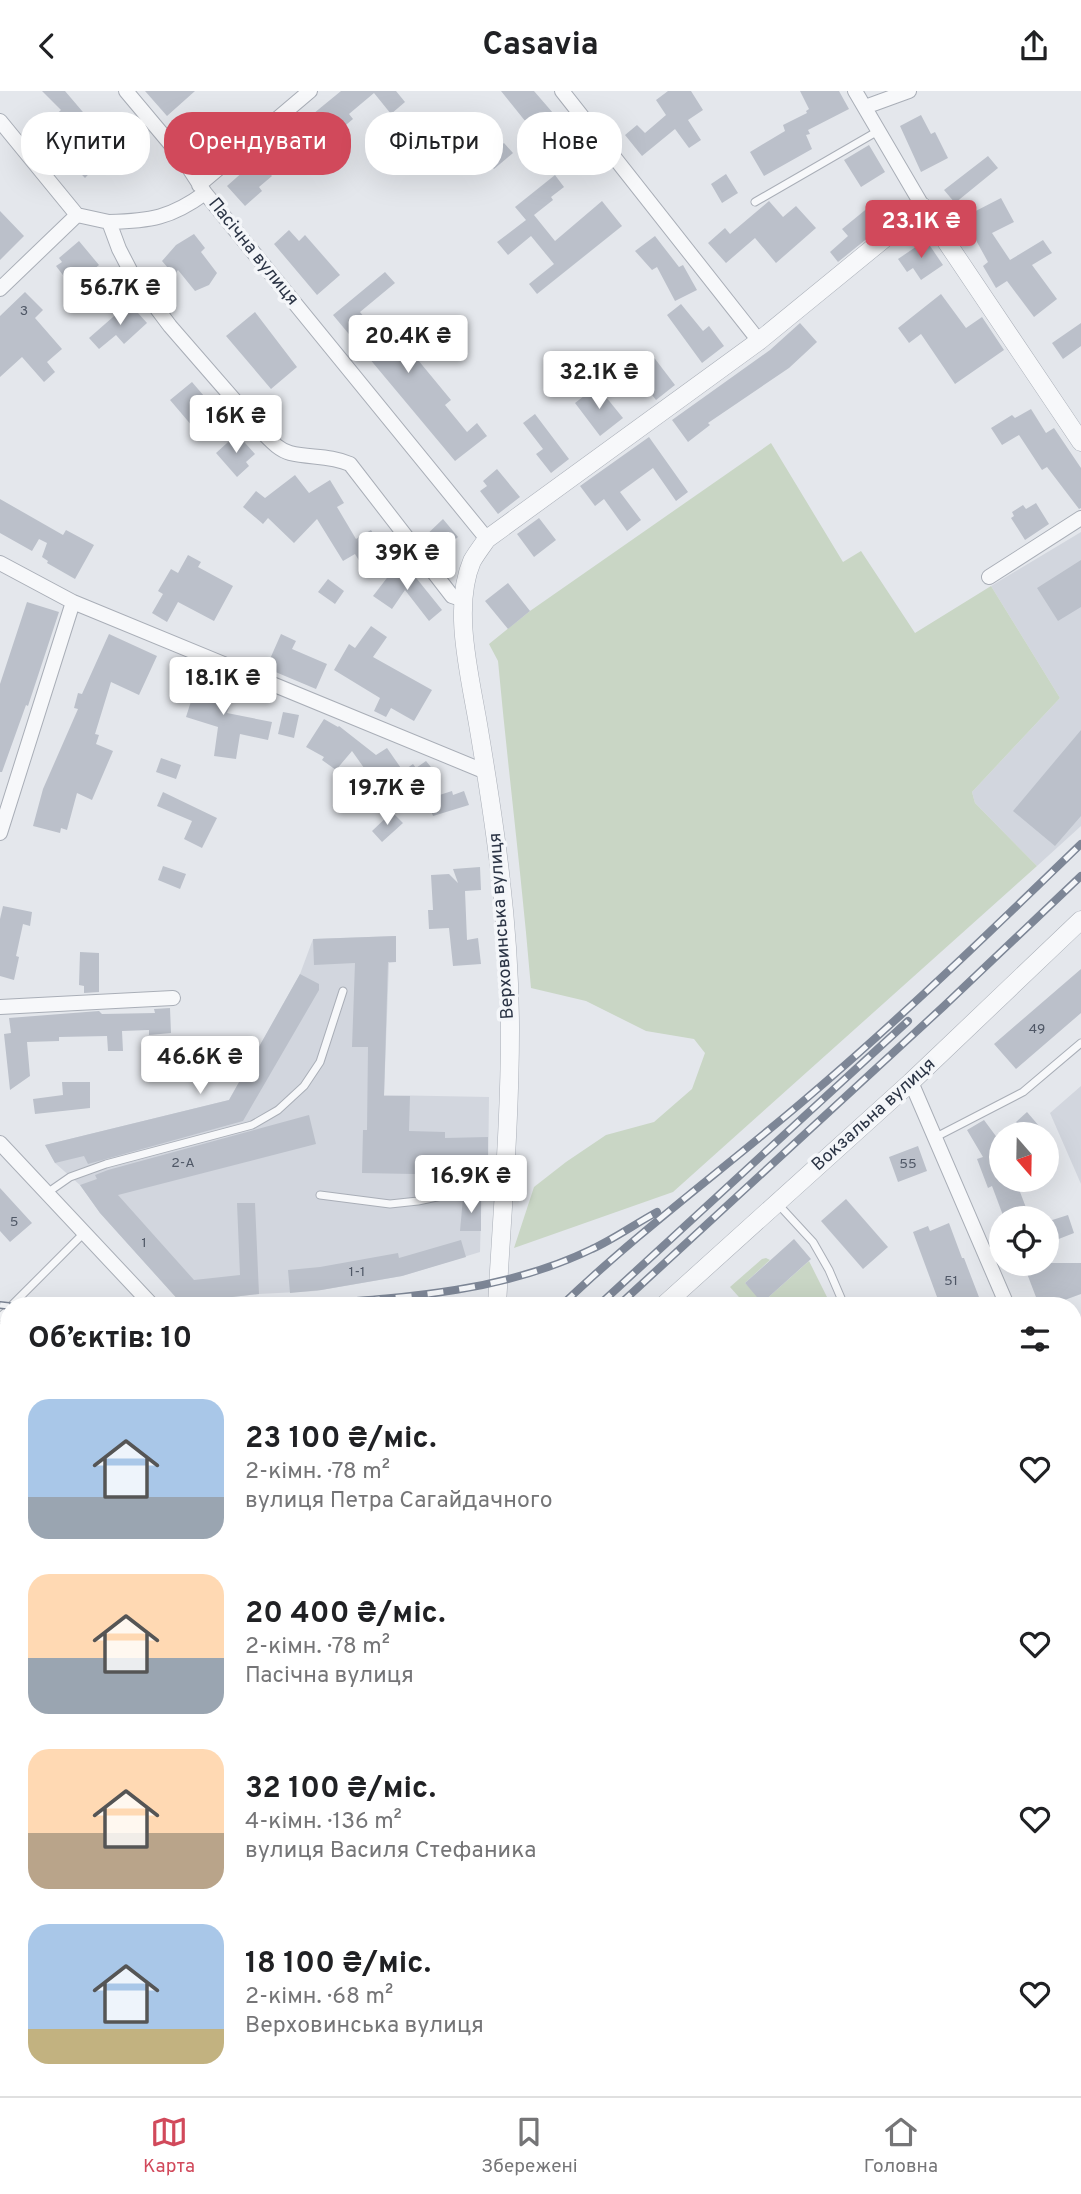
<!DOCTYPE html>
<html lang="uk">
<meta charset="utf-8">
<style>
body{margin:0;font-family:Overpass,sans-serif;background:#f6f6f6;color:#202124;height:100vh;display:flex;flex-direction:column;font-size:26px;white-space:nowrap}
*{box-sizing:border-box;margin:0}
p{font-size:23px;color:#757577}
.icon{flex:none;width:38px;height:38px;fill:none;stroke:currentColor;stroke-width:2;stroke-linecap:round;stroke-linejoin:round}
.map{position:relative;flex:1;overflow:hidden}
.details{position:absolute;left:0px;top:1206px;width:1082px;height:800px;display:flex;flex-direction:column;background:#fff;border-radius:28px 28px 0 0;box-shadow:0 7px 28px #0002}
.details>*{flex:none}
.top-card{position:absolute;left:21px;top:21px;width:700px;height:63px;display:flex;gap:14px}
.needle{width:46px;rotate:160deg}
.tools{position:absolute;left:989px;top:1031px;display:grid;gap:14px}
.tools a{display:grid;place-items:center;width:70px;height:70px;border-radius:50%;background:#fff;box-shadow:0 7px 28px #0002;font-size:35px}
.price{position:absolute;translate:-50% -60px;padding:0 16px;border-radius:7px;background:#fff;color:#222;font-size:23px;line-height:46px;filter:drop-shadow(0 2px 4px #0008)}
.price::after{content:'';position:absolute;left:50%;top:42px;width:21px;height:16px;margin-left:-10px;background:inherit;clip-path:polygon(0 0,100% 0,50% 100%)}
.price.on{background:#d1495b;color:#fff}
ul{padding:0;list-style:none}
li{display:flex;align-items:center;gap:21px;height:175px;padding:0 28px}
li span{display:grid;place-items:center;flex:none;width:196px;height:140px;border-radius:21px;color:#555}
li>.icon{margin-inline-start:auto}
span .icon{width:84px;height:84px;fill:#fffc;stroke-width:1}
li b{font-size:30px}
h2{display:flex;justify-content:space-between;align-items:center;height:84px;padding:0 28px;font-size:30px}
.pill{padding:0 24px;border-radius:28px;background:#fff;box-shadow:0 7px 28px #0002;font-size:24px;line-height:63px}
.pill.on{background:#d1495b;color:#fff}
header{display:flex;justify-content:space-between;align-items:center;height:91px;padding:0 28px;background:#fff;font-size:32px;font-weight:700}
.tab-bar{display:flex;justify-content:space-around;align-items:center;height:98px;border-top:2px solid #e0e0e0;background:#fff;font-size:19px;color:#757577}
.tab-bar a{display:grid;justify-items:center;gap:4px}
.tab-bar .on{color:#d1495b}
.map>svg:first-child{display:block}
.built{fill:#d2d6de}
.green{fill:#c9d6c5}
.building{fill:#bbc0ca}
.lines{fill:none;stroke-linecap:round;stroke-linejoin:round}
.service-casing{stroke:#a9aeb7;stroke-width:9}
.minor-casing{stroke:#a9aeb7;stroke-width:16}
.tertiary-casing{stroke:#a9aeb7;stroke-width:19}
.service{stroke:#f7f8fa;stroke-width:7}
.minor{stroke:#f7f8fa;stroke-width:14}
.tertiary{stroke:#f7f8fa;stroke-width:18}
.rail-casing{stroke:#7d8696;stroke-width:8}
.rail{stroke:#f4f6f9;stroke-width:5;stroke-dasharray:16;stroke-linecap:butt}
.labels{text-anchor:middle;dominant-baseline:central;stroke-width:7;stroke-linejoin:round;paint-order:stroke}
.number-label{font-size:14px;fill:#4f5766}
.street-label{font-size:18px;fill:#2b3445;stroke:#f4f6f9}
</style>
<header><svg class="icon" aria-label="back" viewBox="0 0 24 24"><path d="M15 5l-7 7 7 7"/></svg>Casavia<svg class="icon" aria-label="share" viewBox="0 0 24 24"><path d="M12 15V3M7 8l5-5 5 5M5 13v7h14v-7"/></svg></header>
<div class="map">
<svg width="1081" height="2005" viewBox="0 0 1081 2005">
<rect width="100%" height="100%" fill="#e4e7ec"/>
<path class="built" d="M1081,441V735L1037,775L975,712L972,701L1060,607L991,495Z
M396,845V871L389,872L384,1004L489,1006L488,1086H482L480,1161L402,1185L316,1200L259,1203L181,1212L100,1122L80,1094L55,1072L45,1054L229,1009L300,883L313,848Z
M1081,995V1093L1050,1022Z
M9,1267V1600L0,1607V1275Z"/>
<path class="green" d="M771,352L843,471L861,460L915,542L991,495L1060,607L972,701L975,712L1037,775L673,1101L514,1157L534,1096L566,1071L606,1044L654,1031L692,998L705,962L694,948L646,940L586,910L531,897C522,788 508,679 498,570L489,553L530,520Z
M766,1167L770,1169L745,1192L763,1211L809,1170L831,1214H746L730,1196L762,1168Z"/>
<path class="building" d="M42,0H65L88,27L67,46L51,28L61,19Z
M145,0H195L167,25Z
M341,0H396L405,11L391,23L374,2L349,23L353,28L310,64L291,41Z
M501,0H534L572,44L533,76L520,61L538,46Z
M668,0H691L703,19L688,29L701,49L689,57L675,38L642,65L625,44L637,34L645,42L666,24L656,9Z
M800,0H839L849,18L808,39L810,43L806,44L812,58L764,85L750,61L785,40L783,34L807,22L806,20L809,18Z
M921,24L931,43L935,41L948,67L921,81L900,35Z
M205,28L220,47L201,63L185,44Z
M79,42L104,67L85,87L60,61Z
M504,52L513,62L494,78L485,68Z
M869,54L885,81L861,96L844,69Z
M988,65L998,77L955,112L944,99Z
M261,73L272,85L259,96L262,100L245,115L227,95L245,79L249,83Z
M726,83L738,102L722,112L711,93Z
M555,84L564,96L551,106L553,109L534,124L555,150L602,110L622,135L537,203L529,193L554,173L531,145L508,164L497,151L526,129L515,116Z
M1001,107L1014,131L992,142L1010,169L1043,149L1052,162L1032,174L1057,208L1034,226L1007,190L996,197L983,175L988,171L967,133L971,131L966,125Z
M769,110L783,126L796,115L816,137L776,172L755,147L726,172L708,152L725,137L730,143Z
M875,111L890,129L838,171L830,161L848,145L842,138Z
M0,120L24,145L0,169Z
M289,139L299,150L305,144L340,184L317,204L274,153Z
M194,143L205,157L201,161L217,182L209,194L195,200L178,179L174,184L162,170L176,154Z
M655,145L679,176L683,174L697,199L675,210L657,176L652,179L635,160Z
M926,149L943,174L921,189L913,177L907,181L898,168Z
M79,150L99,174L72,196L56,175L62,171L59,167Z
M385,181L395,192L360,221L407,278L418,269L451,309L445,314L467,341L477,332L487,345L455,370L333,224Z
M25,201L43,219L35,227L62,258L47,271L55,281L44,291L22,266L0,286V225Z
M941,203L966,237L982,226L1004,259L955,293L921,243L909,252L898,237Z
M129,212L147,232L124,253L116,244L99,258L89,247Z
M681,213L703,240L709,235L724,255L702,272L667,224Z
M255,221L297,276L271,298L226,245Z
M800,232L817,251L789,277L708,332L710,334L688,351L672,329L770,259Z
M1081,232V255L1063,268L1052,252Z
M649,260L675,294L656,309L638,286L646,280L637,268Z
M192,291L210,312L201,320L205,325L193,336L170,309Z
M597,295L623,327L600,345L575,312Z
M1031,318L1046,342L1054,337L1081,377V417L1079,418L1047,376L1042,379L1019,344L1002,354L991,337L1012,324L1015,327Z
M535,323L569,368L551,382L536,363L543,358L523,332Z
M237,343L255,363L246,371L249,375L237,386L216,362Z
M649,346L688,401L676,410L653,377L620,401L641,429L627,440L604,408L595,415L580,395Z
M497,378L520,406L498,423L480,400L487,395L483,390Z
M295,384L309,402L330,389L344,412L337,416L356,448L371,439L382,457L360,471L355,463L343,470L317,428L294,452L268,427L263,433L243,416L256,400L265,407Z
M0,408L63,444L66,439L94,454L75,488L47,472L48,470L42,466L47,452L39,448L32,460L0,442Z
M1036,412L1049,433L1025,449L1011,427L1014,425L1012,421L1023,414L1026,418Z
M539,427L556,449L534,466L517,443Z
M443,428L458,446L445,457L448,461L437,470L421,449Z
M188,464L201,471L198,476L233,495L214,530L178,511L167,531L152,522L163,503L158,500L171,478L178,482Z
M1081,469V516L1058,530L1037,497Z
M400,470L417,488L442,519L429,530L405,499L392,518L373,505Z
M328,488L344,500L335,513L318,501Z
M508,492L530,520L508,538L485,510Z
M27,511L59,521L28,615L26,614L2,681H0V593Z
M371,535L387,546L373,566L432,599L414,630L391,617L386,626L374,620L380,607L334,579L349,553L355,557Z
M109,543L157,565L139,604L111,591L95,643L99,644L96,653L113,660L92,709L77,702L67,739L61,737L60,742L33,735L43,698L78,618L74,617L78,602L82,603Z
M281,543L296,550L292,558L327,573L316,598L266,577Z
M201,579L217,584L213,595L234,603L227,622L272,631L268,649L240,643L236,668L214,665L218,636L186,626Z
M283,621L299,624L294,647L278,643Z
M324,628L338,636L339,635L376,664L387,657L403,680L413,673L416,677L426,670L435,681L386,718L374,702L379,698L352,660L336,679L322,669L324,666L306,656Z
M1081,639V725L1055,755L1013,720Z
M161,667L181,674L176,688L156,681Z
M452,700L453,704L464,700L469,714L433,725L427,708Z
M163,701L217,727L202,757L184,748L192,730L157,715Z
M392,721L403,732L382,751L372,740Z
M163,775L186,783L180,798L158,789Z
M480,776L481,799L465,800L467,849L478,847L481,873L453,875L449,837L429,838L428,819H433L431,784L449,783L458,792L453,778Z
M3,815L32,821L30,835L23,833L16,865L19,866L14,889L0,885V828Z
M396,845V871H388L384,1005H410L409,1040L445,1041V1047L488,1046V1086H482V1093L463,1094V1084L362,1082L363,1039H367L368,956H352L355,872L314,874L313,848Z
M80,861L99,862V901L84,902V895L79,894Z
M1081,878V922L1016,978L994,953Z
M300,883L319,893V899L243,1030L88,1073L84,1065L55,1072L45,1054L229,1009Z
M170,917L171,942L149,944V939L122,940L123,960H108L107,945L59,946V950L27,951L30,985L10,999L4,943L11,942L9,927L99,920L102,923L155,922L154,918Z
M62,991H90V1017L35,1023L33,1008L63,1004Z
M1027,1021L1046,1043H1026L1016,1031Z
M309,1024L316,1053L118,1104L194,1189L240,1184L237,1112H255L259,1203L181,1212L100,1122L80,1094L97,1088L95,1084L108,1079Z
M984,1029L1001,1052V1088H1015L1030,1127H1004L992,1095L988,1097L977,1068L983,1066L967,1039Z
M918,1055L927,1080L898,1091L889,1066Z
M0,1097L32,1132L10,1151L0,1140Z
M481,1106V1140H460L463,1107Z
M846,1108L888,1156L863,1178L821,1130Z
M1068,1124L1074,1142L1046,1153V1131Z
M949,1132L962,1167H964L982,1214H940L913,1141L928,1135L930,1140Z
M794,1148L811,1168L762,1212L745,1192Z
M461,1149L466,1166L402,1185L321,1199L290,1202L288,1179L320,1176L398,1162L399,1167Z
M1023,1172H1081V1203L1051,1214H1039Z"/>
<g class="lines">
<g class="service-casing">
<path id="service" d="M755,111L878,40
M936,1046L1023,1001L1081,952
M47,1102L70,1086L106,1073L252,1034L278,1019L304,995L320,971L343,900
M320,1104L390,1113L418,1110L465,1100L503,1099
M777,1112L813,1151L829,1179L844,1214
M12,1214L84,1142
M0,1226L9,1218
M1073,1662L1081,1659"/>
</g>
<g class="minor-casing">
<path id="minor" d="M126,0L183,68L205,102L487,448
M562,0L759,250
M855,0L923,116
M865,16L909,0
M0,30L77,124L109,131L119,158L134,187L170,235L263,342C271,350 279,359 290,362C310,367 330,364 350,373L452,505L464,509
M199,94L310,0
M109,131C150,130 171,127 205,102
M0,198L77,124
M0,472L73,511
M989,486L1081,427
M0,742L73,511L486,681
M0,916L173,907
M911,991L1007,1214
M0,1052L152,1214
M1073,1356L1081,1352
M1073,1367L1081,1385
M1073,1846L1081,1864
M951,1997L955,2005
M595,2005L607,1997"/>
</g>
<g class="tertiary-casing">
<path id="tertiary" d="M497,1214C502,1123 510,1031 510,939C510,835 495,734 478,633C470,585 452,516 472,470C476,463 482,455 487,448L759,250L923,116L1081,351
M664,1214L911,991L1081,829
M142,2005L148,1997"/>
</g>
<use href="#service" class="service"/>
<use href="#minor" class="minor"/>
<use href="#tertiary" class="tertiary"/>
<g class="rail-casing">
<path id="rail" d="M0,1214L9,1215
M300,1214C400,1207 501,1202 592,1158C614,1148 635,1133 657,1121
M562,1214C637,1142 721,1080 801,1012C898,930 990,841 1081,753
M599,1214L908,930
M619,1214L944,915L1081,785
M0,1236H9
M0,1701L9,1693
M0,1774L9,1764
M0,1796L9,1786
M0,1818L9,1807"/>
</g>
<use href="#rail" class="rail"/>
</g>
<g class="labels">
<g class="number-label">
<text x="24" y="220">3</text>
<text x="1037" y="938">49</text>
<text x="183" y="1072">2-А</text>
<text x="908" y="1073">55</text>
<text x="14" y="1131">5</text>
<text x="144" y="1152">1</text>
<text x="357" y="1181">1-1</text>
<text x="951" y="1190">51</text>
</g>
<g class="street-label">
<text transform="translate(253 161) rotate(51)">Пасічна вулиця</text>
<text transform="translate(502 835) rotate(-94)">Верховинська вулиця</text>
<text transform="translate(874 1024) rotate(-42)">Вокзальна вулиця</text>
</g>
</g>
</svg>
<div class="tools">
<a><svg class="needle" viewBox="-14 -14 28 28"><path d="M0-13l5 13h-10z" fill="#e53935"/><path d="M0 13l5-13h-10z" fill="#757577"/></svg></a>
<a><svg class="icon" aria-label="locate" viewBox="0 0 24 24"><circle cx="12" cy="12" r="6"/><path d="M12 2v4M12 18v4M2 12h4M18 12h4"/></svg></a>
</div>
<b class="price on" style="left:921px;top:169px">23.1K ₴</b>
<b class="price" style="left:120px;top:236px">56.7K ₴</b>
<b class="price" style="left:408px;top:284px">20.4K ₴</b>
<b class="price" style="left:599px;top:320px">32.1K ₴</b>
<b class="price" style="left:236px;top:364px">16K ₴</b>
<b class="price" style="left:407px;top:501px">39K ₴</b>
<b class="price" style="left:223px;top:626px">18.1K ₴</b>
<b class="price" style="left:387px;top:736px">19.7K ₴</b>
<b class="price" style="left:200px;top:1005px">46.6K ₴</b>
<b class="price" style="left:471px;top:1124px">16.9K ₴</b>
<div class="top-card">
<a class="pill">Купити</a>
<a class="pill on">Орендувати</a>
<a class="pill">Фільтри</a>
<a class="pill">Нове</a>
</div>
<section class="details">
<h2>Об’єктів: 10<svg class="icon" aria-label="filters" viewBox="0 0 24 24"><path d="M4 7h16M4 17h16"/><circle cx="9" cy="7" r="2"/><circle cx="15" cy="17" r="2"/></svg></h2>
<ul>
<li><span style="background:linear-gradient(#a9c7e8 70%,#9aa5b1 0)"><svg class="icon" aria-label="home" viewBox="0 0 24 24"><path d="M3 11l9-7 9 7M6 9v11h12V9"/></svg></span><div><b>23 100 ₴/міс.</b><p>2-кімн. · 78 m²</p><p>вулиця Петра Сагайдачного</p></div><svg class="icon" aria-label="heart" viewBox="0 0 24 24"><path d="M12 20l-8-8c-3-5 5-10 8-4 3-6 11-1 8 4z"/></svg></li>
<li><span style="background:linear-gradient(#ffd9b3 60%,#9aa5b1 0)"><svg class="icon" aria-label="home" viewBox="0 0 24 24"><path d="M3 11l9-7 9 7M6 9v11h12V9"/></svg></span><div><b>20 400 ₴/міс.</b><p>2-кімн. · 78 m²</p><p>Пасічна вулиця</p></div><svg class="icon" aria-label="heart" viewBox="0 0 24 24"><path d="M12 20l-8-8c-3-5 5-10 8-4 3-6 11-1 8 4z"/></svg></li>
<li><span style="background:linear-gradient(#ffd9b3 60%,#b9a48a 0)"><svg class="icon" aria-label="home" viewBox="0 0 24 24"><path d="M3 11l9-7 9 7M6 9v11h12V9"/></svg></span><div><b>32 100 ₴/міс.</b><p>4-кімн. · 136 m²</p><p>вулиця Василя Стефаника</p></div><svg class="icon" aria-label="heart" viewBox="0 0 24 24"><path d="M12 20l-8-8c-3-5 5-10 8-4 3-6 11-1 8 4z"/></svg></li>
<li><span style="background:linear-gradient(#a9c7e8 75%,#c2b280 0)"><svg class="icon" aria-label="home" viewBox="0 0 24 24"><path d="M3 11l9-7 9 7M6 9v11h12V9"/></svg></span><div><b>18 100 ₴/міс.</b><p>2-кімн. · 68 m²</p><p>Верховинська вулиця</p></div><svg class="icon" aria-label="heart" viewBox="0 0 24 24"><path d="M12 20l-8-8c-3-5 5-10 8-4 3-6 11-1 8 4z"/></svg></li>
</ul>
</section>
</div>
<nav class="tab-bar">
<a class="on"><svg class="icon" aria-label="map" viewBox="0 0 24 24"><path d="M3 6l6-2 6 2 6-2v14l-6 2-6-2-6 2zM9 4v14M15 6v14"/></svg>Карта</a>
<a><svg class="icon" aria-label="saved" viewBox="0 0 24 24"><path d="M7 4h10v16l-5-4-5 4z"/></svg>Збережені</a>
<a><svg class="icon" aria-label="home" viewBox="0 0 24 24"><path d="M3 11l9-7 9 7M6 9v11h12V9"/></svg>Головна</a>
</nav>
